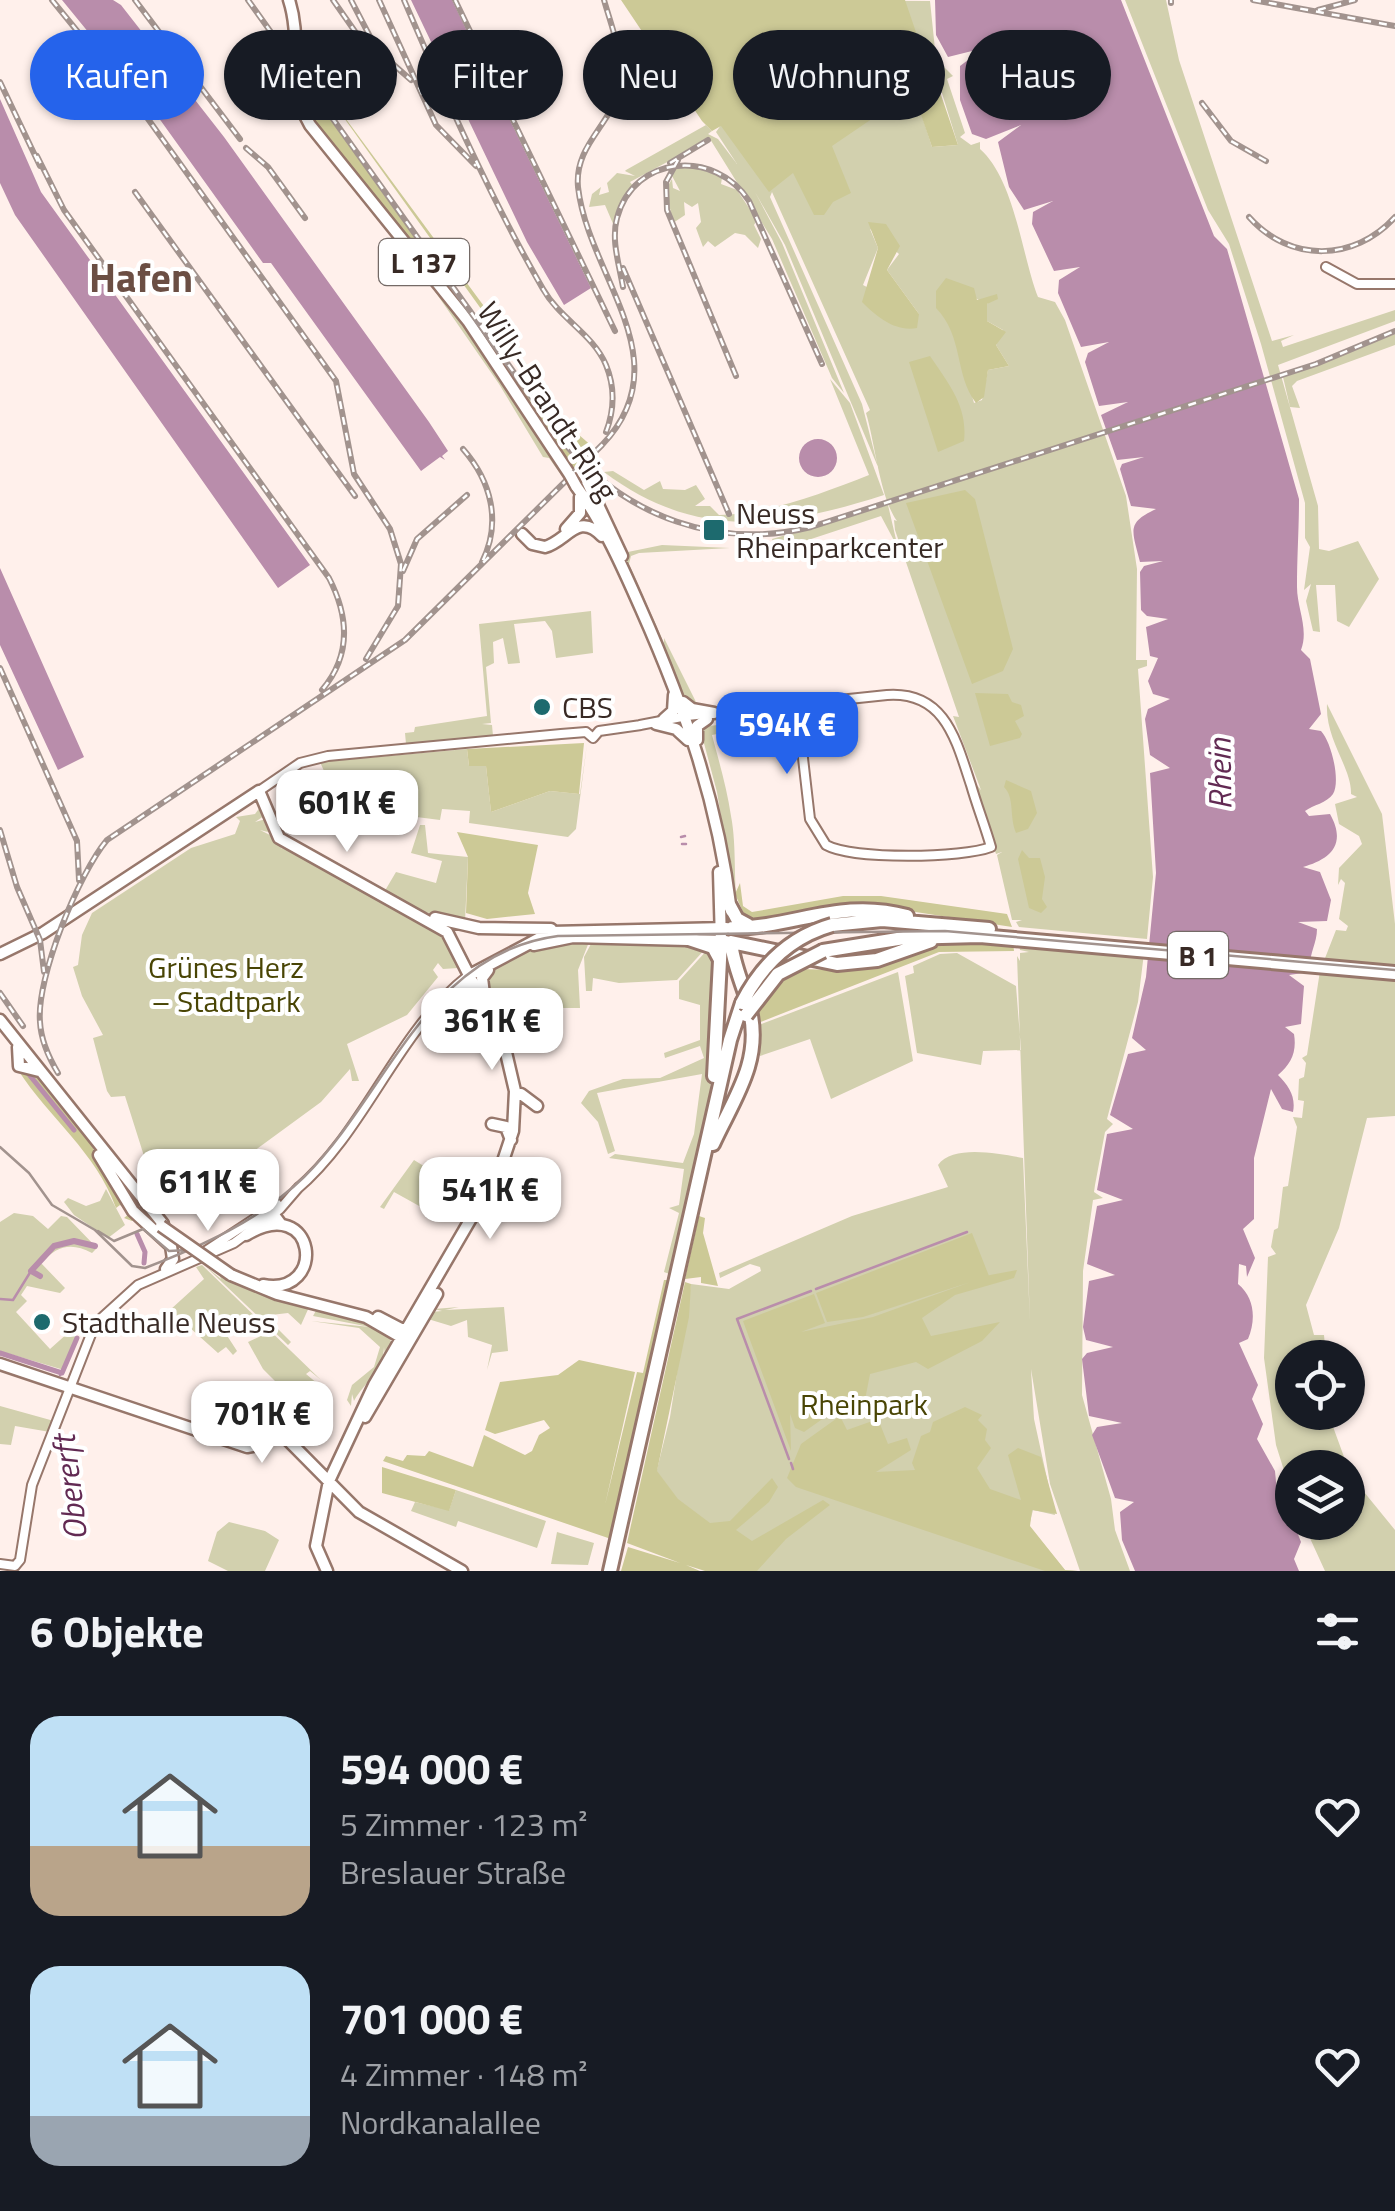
<!DOCTYPE html>
<html lang="de">
<meta charset="utf-8">
<style>
body{margin:0;font-family:"Titillium Web",sans-serif;background:#242831;color:#f1f3f6;height:100vh;display:flex;flex-direction:column;font-size:38px;white-space:nowrap}
*{box-sizing:border-box;margin:0}
p{font-size:32px;color:#9ea1a6}
.icon{flex:none;width:55px;height:55px;fill:none;stroke:currentColor;stroke-width:2;stroke-linecap:round;stroke-linejoin:round}
.map{position:relative;height:1571px;overflow:hidden}
.details{display:flex;flex-direction:column;background:#171b24;flex:1}
.details>*{flex:none}
.hud{position:absolute;left:30px;top:30px;width:1335px;height:90px;display:flex;gap:20px}
.fabs{position:absolute;left:1275px;top:1340px;display:grid;gap:20px}
.fabs a{display:grid;place-items:center;width:90px;height:90px;border-radius:50%;background:#171b24;box-shadow:0 2px 8px #0004;font-size:50px}
.price{position:absolute;translate:-50% -85px;padding:0 22px;border-radius:20px;background:#fff;color:#222;font-size:32px;line-height:65px;filter:drop-shadow(0 2px 5px #0008)}
.price::after{content:'';position:absolute;left:50%;top:60px;width:30px;height:22px;margin-left:-15px;background:inherit;clip-path:polygon(0 0,100% 0,50% 100%)}
.price.current{background:#2563eb;color:#fff}
ul{padding:0;list-style:none}
li{display:flex;align-items:center;gap:30px;height:250px;padding:0 30px}
li span{display:grid;place-items:center;flex:none;width:280px;height:200px;border-radius:30px;color:#555}
li>.icon{margin-inline-start:auto}
span .icon{width:120px;height:120px;fill:#fffc;stroke-width:1}
li b{font-size:42px}
h2{display:flex;justify-content:space-between;align-items:center;height:120px;padding:0 30px;font-size:42px}
.chip{padding:0 35px;border-radius:45px;background:#171b24;box-shadow:0 2px 8px #0004;font-size:35px;line-height:90px}
.chip.current{background:#2563eb;color:#fff}
.map>svg:first-child{display:block}
.green{fill:#d2d0ae;fill-rule:evenodd}
.forest{fill:#ccc996}
.water{fill:#b98dab}
.lines{fill:none;stroke-linecap:round;stroke-linejoin:round}
.stream{stroke:#b98dab;stroke-width:2.5}
.canal{stroke:#b98dab;stroke-width:5}
.river{stroke:#b98dab;stroke-width:6}
.minor-casing{stroke:#97776b;stroke-width:12}
.major-casing{stroke:#97776b;stroke-width:15}
.highway-casing{stroke:#97776b;stroke-width:18}
.minor{stroke:#fff;stroke-width:8}
.major{stroke:#fff;stroke-width:10}
.highway{stroke:#fff;stroke-width:12}
.tram{stroke:#a2938e;stroke-width:2.5}
.rail-casing{stroke:#a2938e;stroke-width:6}
.rail{stroke:#fff;stroke-width:2.5;stroke-dasharray:8;stroke-linecap:butt}
.major-bridge-casing{stroke:#97776b;stroke-width:15;stroke-linecap:butt}
.highway-bridge-casing{stroke:#97776b;stroke-width:18;stroke-linecap:butt}
.major-bridge{stroke:#fff;stroke-width:10}
.highway-bridge{stroke:#fff;stroke-width:12}
.poi-dot{fill:#1d6a6e;stroke:#fff;stroke-width:4}
.labels{text-anchor:middle;dominant-baseline:central;stroke-width:8;stroke-linejoin:round;paint-order:stroke}
.shield{fill:#fff;stroke:#746a66;stroke-width:2.5}
.shield-label{font-size:28px;font-weight:bold;fill:#382a25}
.street-label{font-size:30px;fill:#382a25;stroke:#fff}
.poi-label{font-size:30px;fill:#382a25;stroke:#fff;text-anchor:start}
.park-label{font-size:30px;fill:#494505;stroke:#fff}
.water-label{font-size:32px;font-style:italic;fill:#622a53;stroke:#fff}
.district-label{font-size:40px;font-weight:bold;fill:#6b4e43;stroke:#fff}
</style>
<div class="map">
<svg width="1395" height="1571" viewBox="0 0 1395 1571">
<rect width="100%" height="100%" fill="#fff0eb"/>
<path class="green" d="M641,0L930,1L936,59L953,76L947,79L965,133L960,137L971,145L980,142V149C1015,180 1022,257 1038,297L1055,302L1065,320L1126,496L1137,569L1136,660H1147V666L1138,669L1153,877L1147,939L1019,927L1016,922L1022,920H1012L997,855L1002,852L996,854L973,780L981,790L953,716L959,717L895,530L894,520L897,521C880,498 875,443 866,413L870,410L772,192L770,197L862,404L878,467L785,245L755,192L782,243L844,393L832,378L772,239L710,139L630,182L633,186L614,226L605,205L589,207L592,194L601,187L599,195L609,192L607,183L617,173L635,176L625,171L626,170L706,125L712,131L708,134L718,139L737,164L716,132L721,125ZM923,87L930,92L941,90L958,145L932,147L915,94ZM870,229L899,254L887,270L919,314L863,285L878,248ZM996,295L987,304V321L1003,330L996,345L1009,366L988,370L982,400L974,403L952,325L975,298L981,301Z
M1125,0H1166L1179,60L1272,341L1294,335L1281,341L1283,347L1395,310V321L1278,365L1318,506L1319,549L1329,551L1358,541L1379,579L1349,627L1337,621L1335,585H1316L1320,632L1313,631L1306,601L1311,584L1304,590L1310,547L1305,538V503L1261,344L1229,244L1208,210Z
M289,64L291,92L308,130L424,271L531,419L564,479L549,458L543,457L499,384L427,280L290,109L275,84Z
M678,166L704,168L722,178L721,184L737,190L757,220L754,225L761,239L758,248L745,235L735,233L715,247L708,241L703,247L696,228L701,222L698,203L692,207L684,202L685,215L673,223L666,189L672,179L673,188L680,191L671,174Z
M1395,334V345L1297,381L1292,386L1300,408L1290,407L1283,377Z
M830,379L850,403L884,495C781,528 696,541 604,472L613,471L644,490L660,481L663,489L685,490L696,485L705,499L695,506H710L719,515C766,515 826,492 869,475Z
M888,505L898,548L881,516L799,543L779,555L772,539Z
M662,545L730,548L639,553L631,556L629,564L664,643V638L696,702L706,708L694,703L691,706L683,696L623,553Z
M591,611L593,653L556,658L552,631L545,621L514,624L520,663L508,664L503,638L493,642L494,663L486,667L491,723L482,724L492,725L493,736L406,744L405,733L414,732L415,727L487,716L479,624Z
M1327,704L1382,814L1395,924V1116L1367,1118L1339,1228L1306,1305L1314,1335H1324L1326,1357L1292,1358V1412L1328,1413L1351,1476L1395,1530V1571H1325L1303,1523L1348,1522V1468H1292V1496L1276,1445L1264,1358L1268,1257L1276,1254L1271,1247L1274,1230L1278,1228L1283,1187L1288,1186L1297,1127L1293,1117L1302,1118L1304,1101L1298,1100L1299,1079L1304,1077L1306,1063L1302,1058L1307,1055L1320,971L1336,930L1346,931L1348,926L1339,919L1345,883L1341,879L1338,885L1339,868L1362,844L1359,836L1339,824L1335,804L1357,797L1351,794C1352,768 1325,740 1327,704Z
M752,721L753,727L712,735C718,758 727,788 731,816C737,847 733,883 738,909L736,908L717,792L701,732L709,726Z
M587,744L576,829L568,837L469,823L470,811L442,809L440,820L346,808L337,800L320,762L467,749L469,766H486L491,812L550,791L580,794Z
M261,806L264,816L255,822L266,819L272,833L260,830L276,838L282,849L284,844L437,928L447,939L458,968L443,969L438,963L433,970L438,977L407,1015L347,1044L359,1081H352L350,1069L321,1102L254,1151L216,1217L173,1190L170,1175H161L144,1156L125,1096L111,1097L107,1091L93,1038L103,1035L82,996L73,967L78,965L82,935L92,913L191,848L235,834L240,821L236,817L255,814Z
M420,825H425L428,853L468,857L465,922L405,907L383,894L396,872L436,883L442,861L411,853Z
M569,940L589,942L578,970L580,1008H510L516,1029H511L487,986L488,973L537,947Z
M592,942H680L706,948L677,980L619,983L593,978L592,991H586L584,957Z
M1019,944L1144,953L1138,1002L1107,1119L1113,1124L1105,1132L1095,1185L1094,1192L1103,1198L1093,1200L1083,1271L1082,1395L1111,1499L1115,1530L1130,1571H1080L1050,1484L1031,1369L1034,1419L1055,1515L1033,1510L1029,1526L1065,1570L1078,1571H745L640,1538L670,1417L691,1284L729,1289L761,1271L760,1267L750,1264L720,1278L719,1273L852,1216L948,1187L938,1165C953,1144 1000,1154 1023,1158L1030,1322L1017,956L1020,961V953L1029,952L1020,950Z
M708,949L716,956L710,1101L672,1275L664,1272L679,1213L669,1208L679,1205L684,1169L609,1158L615,1154L683,1163L694,1134L702,1074L597,1093L615,1151L608,1154L598,1122L581,1103L589,1091L623,1079L660,1078L704,1058L700,1046L665,1058L664,1053L700,1040V1005L679,999V981Z
M957,953L1016,986L1021,1050L983,1051L981,1065L917,1053L905,976L914,973L913,966L940,954Z
M898,972L913,1061L831,1099L810,1039L760,1056L759,1025Z
M414,1160L440,1176L421,1207L394,1192L384,1209L380,1207Z
M106,1189L125,1225L108,1238L74,1215L64,1202L68,1198L86,1206L100,1201Z
M14,1213L33,1216L48,1229L61,1216L67,1217L97,1248L92,1253C71,1242 57,1246 41,1263L65,1288L60,1293L27,1286L21,1295L27,1301L16,1312L50,1349L69,1332L76,1337L64,1370L0,1351V1222Z
M203,1264L221,1279L218,1272L310,1305L301,1325L288,1313L271,1315L270,1321L291,1342L288,1345Z
M202,1265L321,1380L310,1371L306,1374L318,1384L299,1402L288,1385L278,1384L263,1369L248,1342L263,1335L246,1319L226,1334L237,1351L233,1355L226,1347L218,1353L170,1310L204,1279L196,1267Z
M318,1307L359,1317L390,1339L392,1345L385,1358L384,1347C383,1372 365,1381 354,1401L352,1394L351,1406L347,1400L352,1385L374,1367L380,1347L359,1328L311,1321L370,1327L313,1316Z
M459,1307L445,1310L504,1307L508,1351L492,1353L487,1370L492,1345L468,1337L467,1320L451,1326L428,1319L432,1312L442,1311L434,1309Z
M0,1406L54,1421L50,1432L15,1426L11,1445L0,1444Z
M456,1490L546,1521L537,1548L458,1521L456,1527L411,1511L415,1502L449,1510Z
M229,1522L265,1531L279,1540L265,1571H228L208,1561L217,1532Z
M557,1532L594,1543L588,1565L551,1564Z"/>
<path class="forest" d="M621,0H905L930,73L928,81L919,87L927,94L939,89L958,145L932,147L913,91L832,146L851,193L833,202L824,215H814L793,173L769,192L721,126L712,131L702,121Z
M301,58L562,412V420L594,448L588,458Z
M298,72L581,464L573,473L471,319L315,123L305,105Z
M868,222L886,224L900,246L887,270L919,314L917,328C895,332 877,317 862,302L878,248Z
M946,278L974,288L977,300L997,294L998,299L987,304V321L1006,332L996,345L1009,366L988,370L984,397L976,403C954,374 964,337 936,308V291Z
M930,356C948,383 968,406 964,441L938,452L909,362Z
M965,490L975,499L1013,649L1003,671L972,684L906,503Z
M975,693L1008,694L1012,702L1021,705L1024,716L1015,721L1022,734L1020,738L990,746Z
M584,743L579,794L550,791L491,812L486,766H469L467,749Z
M1006,780L1031,791L1037,813L1028,829L1016,833C1009,816 1015,798 1004,787Z
M457,832L538,845L528,893L535,914L487,919L466,913L468,857Z
M1022,850L1029,858H1040L1045,877L1042,899L1047,907L1041,913L1029,908L1018,859Z
M740,883L743,906L752,912L843,896H881L1007,914L1012,927L858,903L765,921H747L735,894Z
M941,943H1013L1014,951L939,952L758,1023L757,1010L776,982L799,969L836,970Z
M33,1069L80,1126L134,1218L132,1221L124,1218L130,1213L120,1205L116,1208C96,1152 49,1118 18,1070Z
M699,1216L705,1218L703,1233L718,1286L701,1283V1277L685,1279Z
M972,1233L989,1276L863,1317L827,1322L816,1293Z
M1017,1270L1014,1278L955,1295L922,1318L931,1336L1000,1322L982,1341L928,1369L916,1362L870,1374L864,1405L854,1410L838,1398L828,1406V1415L804,1432L795,1428L770,1356L790,1412L791,1451L743,1321L814,1294L825,1323L801,1332L873,1317L990,1275Z
M664,1280H671L611,1539L383,1461L386,1456L403,1461L407,1455L425,1456L429,1451L473,1467L484,1435L525,1455L532,1451L539,1435L550,1428L544,1420L495,1434L485,1430L500,1382L558,1375L579,1360L635,1372L605,1505L637,1372L643,1373Z
M685,1282L691,1284L689,1317L657,1471L678,1499L710,1523L730,1521L772,1478L778,1487L769,1502L736,1530L752,1541L823,1500L830,1505L786,1539L757,1571H705L686,1565L700,1571H621L628,1547L680,1563L627,1543Z
M965,1407L982,1415L978,1420L987,1429L985,1440L991,1448L977,1468L990,1489L1021,1500L1008,1455L1018,1448L1041,1457L1057,1514L1032,1510L1030,1526L1065,1570L1078,1571H1045L796,1487L787,1478L801,1444L840,1416L847,1430L878,1419L888,1444L907,1438L911,1450L876,1472L915,1470L912,1463L921,1436L930,1432L933,1422Z
M382,1467L456,1490L449,1511L382,1493Z"/>
<path class="water" d="M62,0H113L121,5L224,137L429,422L448,451L442,456L445,460L440,457L421,471L271,263H263L161,121Z
M411,0H452L591,288L564,305L527,242Z
M935,0H1121L1214,236L1227,249L1299,499C1299,529 1297,556 1297,587C1297,608 1309,629 1301,650L1310,659L1321,714L1309,729L1321,731C1331,741 1341,781 1333,794C1327,803 1313,805 1305,811L1309,816L1330,814C1348,846 1328,860 1303,867L1320,872L1331,900L1327,921L1298,922L1317,929C1317,944 1308,955 1310,972L1289,975L1304,986L1301,1024L1285,1027L1294,1034C1297,1052 1291,1064 1278,1075C1289,1086 1296,1097 1293,1112L1282,1109L1271,1089L1254,1158V1219L1243,1229L1255,1258L1247,1277L1246,1266L1239,1264L1238,1284C1255,1298 1256,1320 1248,1339L1239,1343L1258,1385L1252,1399L1263,1424L1257,1439L1275,1471L1278,1504L1292,1519L1301,1542L1294,1559L1299,1571H1135L1122,1540L1120,1512L1134,1502L1115,1498L1092,1435L1097,1427L1122,1423L1089,1416L1082,1359L1087,1353L1113,1347L1086,1340L1083,1327L1089,1281L1115,1275L1087,1264L1097,1206L1123,1200L1097,1190L1107,1134L1133,1129L1110,1115L1128,1054L1146,1050L1132,1038L1146,977L1156,873L1150,773L1170,768L1150,755L1145,719L1148,709L1170,699L1153,694L1148,681L1158,658L1150,656L1146,627L1168,619L1147,616L1141,610L1140,572L1144,566L1163,561L1140,562C1132,530 1126,523 1156,509L1131,506L1120,469L1122,464L1144,457L1117,460L1101,415L1128,402L1099,406L1085,362L1088,353L1109,342L1081,347L1058,293L1059,280L1080,267L1054,271L1032,224L1033,212L1053,201L1024,210L1009,187L998,142L1021,125L986,139L972,134L960,100V66L984,48L948,57L936,35Z
M0,99L41,192L310,565L278,588L15,215L0,183Z
M799 458a19 19 0 1 1 38 0a19 19 0 1 1-38 0Z
M0,568L84,757L58,770L0,645Z"/>
<g class="lines">
<path class="stream" d="M681,837L685,836
M682,844H686
M816,1289L967,1232
M0,1299L13,1300L31,1271
M60,1375L62,1373
M789,1459L737,1319L811,1291
M791,1463L793,1469"/>
<path class="canal" d="M27,1072L74,1130
M137,1234L145,1252L144,1263
M0,1353L62,1373L77,1338"/>
<path class="river" d="M40,1276L31,1271L54,1246L74,1241L95,1246"/>
<g class="minor-casing">
<path id="minor" d="M1326,267L1357,284H1395
M640,725L687,716L887,695C945,691 956,740 971,785C977,806 985,826 991,847C963,858 853,860 826,845L810,819L797,706
M259,791L300,763L328,756L561,734L586,732L593,738L599,731L641,725
M448,1000L473,981
M296,1190C366,1131 396,1032 468,976
M201,1254L277,1204
M0,1564L15,1566L20,1560L32,1485L95,1324L138,1285L234,1243L280,1209L299,1187"/>
</g>
<g class="major-casing">
<path id="major" d="M289,0C303,43 286,84 310,125L468,321L570,475
M584,475L622,556
M576,486C603,523 623,568 641,609C685,708 718,803 731,911
M566,529L580,513V497
M522,534L532,544L545,547C567,541 578,511 602,536
M683,702L692,709L714,713
M664,719L673,711L674,695
M656,724L676,729L688,740
M697,740V726L707,719
M719,872L721,941
M435,918L479,928L551,929
M534,945L573,937L726,941
M0,954L43,933L259,791L279,838L447,932L504,1044L515,1091L513,1131L501,1167L374,1385L329,1481L316,1546L327,1571
M468,976L551,932L726,928
M484,994L482,978L488,970
M0,1020L163,1224
M18,1047L19,1066L39,1071
M521,1094L537,1106
M492,1124L506,1127L511,1140
M99,1155L133,1211L171,1246L173,1259L166,1269
M276,1204L274,1215L280,1223
M246,1235C317,1192 328,1297 263,1285
M231,1275L277,1294L366,1317L404,1339
M378,1317L401,1329L409,1327
M0,1364L247,1447L258,1445L274,1432L273,1425
M365,1417L437,1294
M273,1425L359,1512L462,1571"/>
</g>
<g class="highway-casing">
<path id="highway" d="M730,906L737,919L748,925
M832,925L882,920L989,929
M732,928C796,927 841,898 907,916
M686,938L713,947L719,958
M823,951L904,938L980,936L1395,973
M714,1076L721,941
M713,1144C733,1100 762,1062 750,1011C745,988 733,966 731,942L837,964L877,960L931,941
M610,1571L730,1040L742,1003"/>
</g>
<use href="#minor" class="minor"/>
<use href="#major" class="major"/>
<use href="#highway" class="highway"/>
<path class="tram" d="M0,1147L29,1173L52,1205L95,1230L132,1266L145,1268C202,1246 260,1220 304,1177C388,1094 426,953 558,936L945,931L1395,970
M98,1231L114,1241L143,1229L169,1251L187,1250"/>
<g class="rail-casing">
<path id="rail" d="M52,0L143,112L336,381L354,474L390,529L401,564L398,606L366,659
M135,0L240,139
M248,0L565,444C627,517 718,550 811,527L1316,364L1395,331
M333,0L361,40
M351,0L377,50L411,80
M379,0L436,125L476,166
M404,0C446,98 490,197 543,289C560,319 593,334 606,365C615,387 614,411 606,432
M455,0L615,331
M1171,0V3
M1253,0L1395,26
M1318,10L1355,0
M0,82L40,166
M1202,103L1231,141L1266,161
M246,148L268,167L305,218
M37,156L64,210L329,578C349,617 351,656 322,690
M678,160L666,182L667,210L736,376
M670,163L708,140
M135,192L355,496
M1249,217C1290,263 1354,262 1395,217
M623,268L729,514
M623,287C619,264 611,240 617,218C634,154 716,149 749,201L822,364
M463,449C491,481 502,522 482,562
M403,571L417,539L467,495
M0,668L77,841L79,880
M0,830L17,887L40,940L44,972
M0,993L23,1026
M58,1073C49,1058 41,1041 40,1022C36,978 79,873 107,840L405,640L602,445C683,360 588,277 578,187C574,143 615,123 620,83C624,57 611,25 604,0"/>
</g>
<use href="#rail" class="rail"/>
<g class="major-bridge-casing">
<path id="major-bridge" d="M570,475L576,486
M161,1226L231,1275"/>
</g>
<g class="highway-bridge-casing">
<path id="highway-bridge" d="M742,1003C762,964 790,937 832,925
M746,1015L778,974L823,951"/>
</g>
<use href="#major-bridge" class="major-bridge"/>
<use href="#highway-bridge" class="highway-bridge"/>
</g>
<g class="poi-dot">
<rect x="702" y="518" width="24" height="24" rx="5"/>
<circle cx="542" cy="707" r="10"/>
<circle cx="42" cy="1322" r="10"/>
</g>
<g class="labels">
<g class="shield">
<rect x="379" y="239" width="90" height="46" rx="8"/>
<rect x="1168" y="932" width="60" height="46" rx="8"/>
</g>
<g class="shield-label">
<text x="424" y="262">L 137</text>
<text x="1198" y="955">B 1</text>
</g>
<g class="street-label">
<text transform="translate(548 401) rotate(57)">Willy-Brandt-Ring</text>
</g>
<g class="poi-label">
<text x="736" y="513">Neuss<tspan x="736" dy="34">Rheinparkcenter</tspan></text>
<text x="562" y="707">CBS</text>
<text x="62" y="1322">Stadthalle Neuss</text>
</g>
<g class="park-label">
<text x="226" y="967">Grünes Herz<tspan x="226" dy="34">– Stadtpark</tspan></text>
<text x="864" y="1404">Rheinpark</text>
</g>
<g class="water-label">
<text transform="translate(1219 774) rotate(-91)">Rhein</text>
<text transform="translate(69 1488) rotate(-97)">Obererft</text>
</g>
<g class="district-label">
<text x="141" y="277">Hafen</text>
</g>
</g>
</svg>
<div class="fabs">
<a><svg class="icon" aria-label="locate" viewBox="0 0 24 24"><circle cx="12" cy="12" r="6"/><path d="M12 2v4M12 18v4M2 12h4M18 12h4"/></svg></a>
<a><svg class="icon" aria-label="layers" viewBox="0 0 24 24"><path d="M12 4l9 5-9 5-9-5zM3 14l9 5 9-5"/></svg></a>
</div>
<b class="price current" style="left:787px;top:777px">594K €</b>
<b class="price" style="left:347px;top:855px">601K €</b>
<b class="price" style="left:492px;top:1073px">361K €</b>
<b class="price" style="left:208px;top:1234px">611K €</b>
<b class="price" style="left:490px;top:1242px">541K €</b>
<b class="price" style="left:262px;top:1466px">701K €</b>
<div class="hud">
<a class="chip current">Kaufen</a>
<a class="chip">Mieten</a>
<a class="chip">Filter</a>
<a class="chip">Neu</a>
<a class="chip">Wohnung</a>
<a class="chip">Haus</a>
</div>
</div>
<section class="details">
<h2>6 Objekte<svg class="icon" aria-label="filters" viewBox="0 0 24 24"><path d="M4 7h16M4 17h16"/><circle cx="9" cy="7" r="2"/><circle cx="15" cy="17" r="2"/></svg></h2>
<ul>
<li><span style="background:linear-gradient(#bfe0f5 65%,#b9a48a 0)"><svg class="icon" aria-label="home" viewBox="0 0 24 24"><path d="M3 11l9-7 9 7M6 9v11h12V9"/></svg></span><div><b>594 000 €</b><p>5 Zimmer · 123 m²</p><p>Breslauer Straße</p></div><svg class="icon" aria-label="heart" viewBox="0 0 24 24"><path d="M12 20l-8-8c-3-5 5-10 8-4 3-6 11-1 8 4z"/></svg></li>
<li><span style="background:linear-gradient(#bfe0f5 75%,#9aa5b1 0)"><svg class="icon" aria-label="home" viewBox="0 0 24 24"><path d="M3 11l9-7 9 7M6 9v11h12V9"/></svg></span><div><b>701 000 €</b><p>4 Zimmer · 148 m²</p><p>Nordkanalallee</p></div><svg class="icon" aria-label="heart" viewBox="0 0 24 24"><path d="M12 20l-8-8c-3-5 5-10 8-4 3-6 11-1 8 4z"/></svg></li>
</ul>
</section>
